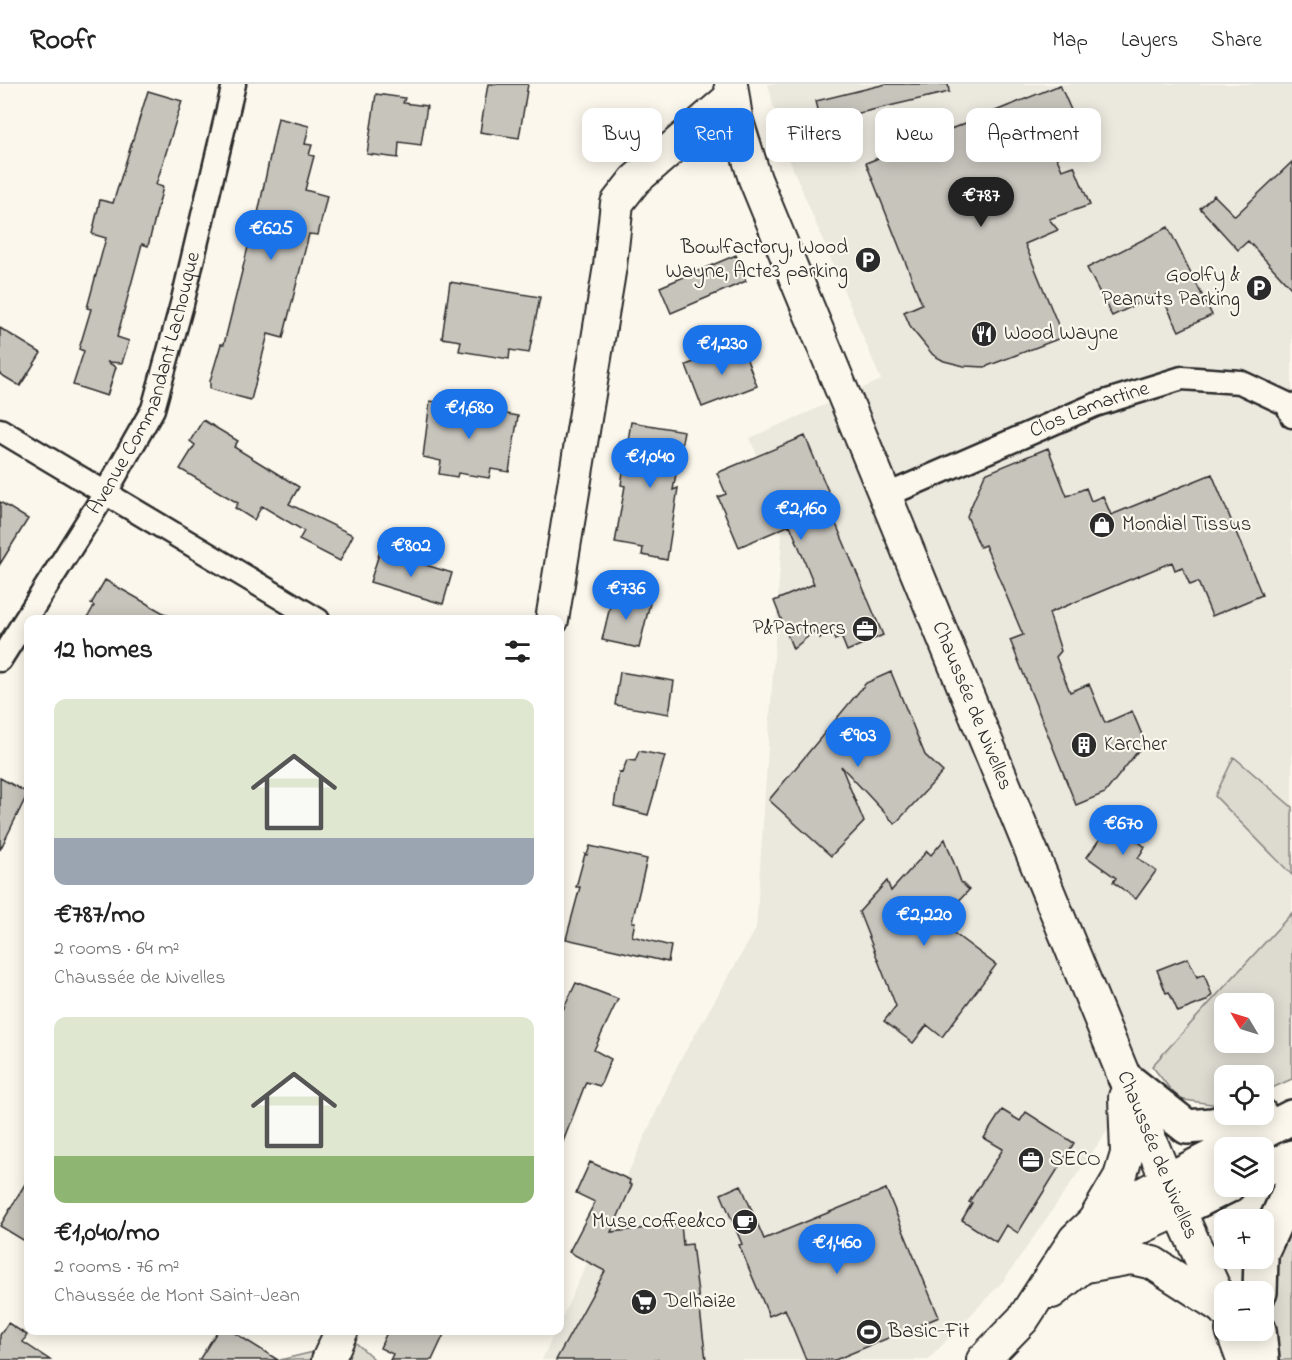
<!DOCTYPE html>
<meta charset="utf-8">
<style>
body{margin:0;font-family:"Indie Flower",sans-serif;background:#f6f6f6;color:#222;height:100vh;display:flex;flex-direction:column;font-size:22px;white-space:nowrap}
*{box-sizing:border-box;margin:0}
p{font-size:20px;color:#767676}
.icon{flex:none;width:33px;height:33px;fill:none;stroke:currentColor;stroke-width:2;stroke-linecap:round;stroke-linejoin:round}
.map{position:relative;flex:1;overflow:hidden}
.panel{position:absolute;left:24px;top:531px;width:540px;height:720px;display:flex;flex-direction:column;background:#fff;border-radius:12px;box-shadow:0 3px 15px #0003}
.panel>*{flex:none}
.guide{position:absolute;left:582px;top:24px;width:570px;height:54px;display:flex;gap:12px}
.needle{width:39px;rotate:308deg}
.buttons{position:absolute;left:1214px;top:909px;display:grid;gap:12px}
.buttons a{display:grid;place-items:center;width:60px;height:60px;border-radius:12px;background:#fff;box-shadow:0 3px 15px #0003;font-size:30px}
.price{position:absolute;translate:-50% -51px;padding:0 14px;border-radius:21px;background:#1a73e8;color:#fff;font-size:20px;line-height:39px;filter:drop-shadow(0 2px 3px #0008)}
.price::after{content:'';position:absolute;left:50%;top:36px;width:18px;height:14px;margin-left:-9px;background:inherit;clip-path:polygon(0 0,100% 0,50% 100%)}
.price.current{background:#222;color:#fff}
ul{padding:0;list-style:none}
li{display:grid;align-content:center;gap:12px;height:318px;padding:0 30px}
li span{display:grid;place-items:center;height:186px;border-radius:12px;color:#555}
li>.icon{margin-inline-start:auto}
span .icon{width:108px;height:108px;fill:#fffc;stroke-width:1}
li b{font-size:26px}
h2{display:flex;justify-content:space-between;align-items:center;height:72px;padding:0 30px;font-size:26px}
.pill{padding:0 21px;border-radius:12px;background:#fff;box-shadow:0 3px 15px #0003;font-size:21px;line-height:54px}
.pill.current{background:#1a73e8;color:#fff}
header{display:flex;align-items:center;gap:36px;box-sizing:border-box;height:84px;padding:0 30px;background:#fff;border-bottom:2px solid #e0e0e0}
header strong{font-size:28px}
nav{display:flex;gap:33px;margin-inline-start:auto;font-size:21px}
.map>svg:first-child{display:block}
.built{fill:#ebe8de}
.green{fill:#dddad0;stroke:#84827e;stroke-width:1.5;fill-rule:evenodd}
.building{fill:#c7c4bc;stroke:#2b2b2b;stroke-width:1.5}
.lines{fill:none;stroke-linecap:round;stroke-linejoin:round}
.street-casing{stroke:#2b2b2b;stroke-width:27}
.secondary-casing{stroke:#2b2b2b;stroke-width:36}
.highway-casing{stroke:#2b2b2b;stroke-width:38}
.street{stroke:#fbf7ec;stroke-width:22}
.secondary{stroke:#fbf7ec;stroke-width:32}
.highway{stroke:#fbf7ec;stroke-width:33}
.labels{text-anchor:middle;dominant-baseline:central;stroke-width:4.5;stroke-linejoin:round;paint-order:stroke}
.poi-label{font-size:21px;fill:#2b2b2b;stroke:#fbf7ec;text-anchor:start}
.street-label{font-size:21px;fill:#2b2b2b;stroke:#fbf7ec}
</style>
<header>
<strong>Roofr</strong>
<nav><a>Map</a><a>Layers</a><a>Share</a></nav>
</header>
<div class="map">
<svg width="1292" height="1276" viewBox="0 0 1292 1276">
<rect width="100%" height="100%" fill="#fbf7ec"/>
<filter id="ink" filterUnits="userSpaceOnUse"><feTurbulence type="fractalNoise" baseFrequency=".0167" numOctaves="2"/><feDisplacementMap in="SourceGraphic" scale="12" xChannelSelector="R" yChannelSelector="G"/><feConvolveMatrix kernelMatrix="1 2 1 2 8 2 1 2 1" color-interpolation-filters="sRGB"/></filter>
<g filter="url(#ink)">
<path class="built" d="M768,0H1292V723L1234,673L1215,712L1292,791V829L1152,982L1004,1196L928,1276H542L555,1247L560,1246V1238L678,980L756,845L783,436L750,354L881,296L782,58Z"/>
<path class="green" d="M1234,673L1292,723V791L1215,712Z
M1292,829V995L1263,1008V992H1224V1022L1178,1015L1152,982ZM1224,920H1263V958H1224Z
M1292,1117V1276H1280L1266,1224L1268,1167Z
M355,1258L375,1276H280Z"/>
<path class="building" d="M488,0H528L519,54L480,48Z
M886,0H948L949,8L821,38L816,17Z
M1060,1L1074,33L1045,47L1062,86L1074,82L1090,121L1049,135L1058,146L1025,160L1063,253L985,283L964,282L944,277L933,271L911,244L904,228L922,220L866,79Z
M148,7L182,17L156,101L163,103L148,162L142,160L117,253L129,257L122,279L107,278L116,283L107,312L73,301L84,267L79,265L91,225L87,224L106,154L92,150L100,116L113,119Z
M376,10L405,14L403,19L427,22L421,61L399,58L398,74L367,70Z
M278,34L309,42L305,60L312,61L309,71L314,72L305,106L327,112L318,151L309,150L283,254L268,250L251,316L210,305V297L221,260H224L248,163H251Z
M1292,78V205L1248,157L1238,166L1200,124L1214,111L1235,132Z
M1168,143L1212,231L1179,247L1160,209L1112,232L1087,184Z
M736,171L746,197L671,229L660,203Z
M450,198L540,213L529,269L510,266L509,275L459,267L461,257L442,254Z
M0,244L41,269L20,302L0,290Z
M741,260L757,302L702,323L686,281Z
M430,317L518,332L509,388L491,385L489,394L458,389L457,393L439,390L441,377L423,373Z
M203,336L238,357L234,363L299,403L289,420L353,451L340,477L299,456L304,447L262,422L254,436L235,424L238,419L180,385L195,361L190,357Z
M631,338L684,347L673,406L678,404L667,476L642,471L643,464L615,459L625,402L621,401Z
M805,352L834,421L831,423L836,440L883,551L847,567L841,552L835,556L830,544L820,554L817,545L793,565L774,517L814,500L790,441L739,463L718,413L726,410L717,389Z
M1048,364L1067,412L1086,404L1091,417L1103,412L1111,431L1212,390L1262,511L1212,532L1198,498L1190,501L1182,483L1175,486L1172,478L1049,529L1061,567L1056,573L1070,608L1089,600L1105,639L1132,627L1145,658L1105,709L1076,721L1010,556L1023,551L985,461L980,463L967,432L985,390Z
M0,418L28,435L0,480Z
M380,467L452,489L443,520L370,498Z
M105,496L176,536H86L94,522L91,520Z
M613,510L650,519L639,564L602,556Z
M620,588L674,597L669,630L615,621Z
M891,588L925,671L943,688L895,740L841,682L864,738L831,772L769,716L866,599Z
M639,667L665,672L648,731L614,722L619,688L622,689L627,676L635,677Z
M0,694L28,709L0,766Z
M1120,726L1139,738L1130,751L1145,763L1138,774L1156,787L1136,815L1113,798L1116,794L1087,773Z
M945,755L961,798L969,806L939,838L996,881L942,953L927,941L913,959L884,937L896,922L859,828L887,797L891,807L927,767L931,771Z
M590,762L647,775L632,838H635L632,852L671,862L668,878L566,855L580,803H576L585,770L587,771Z
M1188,874L1197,893L1204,890L1212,911L1206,917L1178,928L1169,908L1166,909L1157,886Z
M576,899L618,915L594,966L611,975L600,1002L586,998L561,1063L560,932Z
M1002,1026L1020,1037L1026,1028L1074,1059L1018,1149L1006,1141L996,1158L962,1136L972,1119L969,1118L1003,1065L984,1054Z
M590,1078L630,1096L629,1100L632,1101L611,1148L681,1140L683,1161L692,1160L706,1276H556L605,1187L569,1168L595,1118L576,1109Z
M28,1095V1159L0,1142Z
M741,1101L764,1155L886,1105L939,1233L835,1276H806L785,1225L769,1232L739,1161L742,1160L721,1110Z
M8,1239L27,1251L23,1258L50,1276H0V1251Z
M218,1246H230L278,1276H199Z
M388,1246H446L432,1276H390L393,1270L380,1264Z"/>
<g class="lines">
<g class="street-casing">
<g id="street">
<path d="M0,346L318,536"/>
<path id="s1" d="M885,412L1095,321L1182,294L1240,298L1287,320L1292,332"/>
<path id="s2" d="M0,576L106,408L153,325L182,220L234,0"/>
</g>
</g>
<g class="secondary-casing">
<g id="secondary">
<path id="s3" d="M731,0L736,34L755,95L1179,1126L1224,1226"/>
<path d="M552,536L610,182L617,119L635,96L731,13"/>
<path d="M1094,1137L1120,1093L1127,1070L1125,1013"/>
<path d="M1086,1182L1131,1174L1153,1179L1223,1224"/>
<path d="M1052,1208L1116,1155L1179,1126"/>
<path d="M1232,1246L1243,1276"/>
<path d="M328,1276L342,1246"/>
<path d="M983,1276L1023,1235L1075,1155L1094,1137L1168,1096"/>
</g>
</g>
<g class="highway-casing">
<path id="highway" d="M1125,994L1187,1043L1212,1041L1260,1030
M1231,1064L1292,1033
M1263,1086L1292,1073
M1168,1096L1224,1067
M1179,1126L1228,1102
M1263,1165L1292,1102
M1260,1208L1261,1174
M1259,1246L1262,1276"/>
</g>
<use href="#street" class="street"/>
<use href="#secondary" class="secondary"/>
<use href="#highway" class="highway"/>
</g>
</g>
<defs>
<g id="parking-disc" transform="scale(1.35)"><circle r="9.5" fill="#2b2b2b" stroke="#fbf7ec"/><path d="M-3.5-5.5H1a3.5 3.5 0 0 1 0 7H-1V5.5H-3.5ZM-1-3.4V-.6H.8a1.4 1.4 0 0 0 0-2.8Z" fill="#fff"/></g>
<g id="restaurant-disc" transform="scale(1.35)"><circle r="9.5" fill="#2b2b2b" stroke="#fbf7ec"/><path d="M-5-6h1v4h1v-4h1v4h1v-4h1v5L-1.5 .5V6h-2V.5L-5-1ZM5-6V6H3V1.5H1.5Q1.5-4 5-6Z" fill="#fff"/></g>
<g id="shop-disc" transform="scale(1.35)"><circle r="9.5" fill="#2b2b2b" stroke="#fbf7ec"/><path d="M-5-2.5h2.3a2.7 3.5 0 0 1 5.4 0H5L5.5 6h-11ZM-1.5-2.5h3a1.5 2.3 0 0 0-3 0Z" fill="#fff"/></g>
<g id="office-disc" transform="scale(1.35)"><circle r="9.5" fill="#2b2b2b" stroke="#fbf7ec"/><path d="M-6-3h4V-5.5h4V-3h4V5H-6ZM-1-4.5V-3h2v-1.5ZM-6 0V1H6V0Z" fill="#fff"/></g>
<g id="building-disc" transform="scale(1.35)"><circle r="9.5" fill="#2b2b2b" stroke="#fbf7ec"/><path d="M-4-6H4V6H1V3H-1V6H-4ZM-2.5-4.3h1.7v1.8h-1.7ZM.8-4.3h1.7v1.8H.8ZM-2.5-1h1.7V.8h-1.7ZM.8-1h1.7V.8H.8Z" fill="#fff"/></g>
<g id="cafe-disc" transform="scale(1.35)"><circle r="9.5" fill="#2b2b2b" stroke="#fbf7ec"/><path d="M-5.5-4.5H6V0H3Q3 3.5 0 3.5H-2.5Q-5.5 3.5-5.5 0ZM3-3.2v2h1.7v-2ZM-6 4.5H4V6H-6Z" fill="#fff"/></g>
<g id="supermarket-disc" transform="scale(1.35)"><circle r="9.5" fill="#2b2b2b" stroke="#fbf7ec"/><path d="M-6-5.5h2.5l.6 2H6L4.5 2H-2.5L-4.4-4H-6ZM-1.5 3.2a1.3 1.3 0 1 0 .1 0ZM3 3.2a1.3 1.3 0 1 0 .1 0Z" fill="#fff"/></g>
<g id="stadium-disc" transform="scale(1.35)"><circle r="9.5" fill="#2b2b2b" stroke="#fbf7ec"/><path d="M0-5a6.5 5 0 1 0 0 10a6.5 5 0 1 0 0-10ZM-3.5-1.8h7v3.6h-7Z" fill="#fff"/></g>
</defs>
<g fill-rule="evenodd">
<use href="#parking-disc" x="868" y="176"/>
<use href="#parking-disc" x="1259" y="204"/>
<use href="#restaurant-disc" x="984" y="250"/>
<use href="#shop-disc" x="1102" y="441"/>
<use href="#office-disc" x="865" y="545"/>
<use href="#building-disc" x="1084" y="661"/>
<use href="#office-disc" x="1031" y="1076"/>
<use href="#cafe-disc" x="745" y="1138"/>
<use href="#supermarket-disc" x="644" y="1218"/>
<use href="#stadium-disc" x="869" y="1248"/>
</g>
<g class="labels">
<g class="poi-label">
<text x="848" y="164" text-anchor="end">Bowlfactory, Wood<tspan x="848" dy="24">Wayne, Acte3 parking</tspan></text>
<text x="1240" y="192" text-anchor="end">Goolfy &amp;<tspan x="1240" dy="24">Peanuts Parking</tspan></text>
<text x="1004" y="250">Wood Wayne</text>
<text x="1122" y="441">Mondial Tissus</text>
<text x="846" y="545" text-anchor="end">P&amp;Partners</text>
<text x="1104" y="661">Karcher</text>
<text x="1050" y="1076">SECO</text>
<text x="726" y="1138" text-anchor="end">Muse coffee&amp;co</text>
<text x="664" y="1218">Delhaize</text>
<text x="888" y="1248">Basic-Fit</text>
</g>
<g class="street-label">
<text stroke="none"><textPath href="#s2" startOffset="315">Avenue Commandant Lachouque</textPath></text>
<text stroke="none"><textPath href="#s1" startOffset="222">Clos Lamartine</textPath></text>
<text stroke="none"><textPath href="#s3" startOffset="668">Chaussée de Nivelles</textPath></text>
<text stroke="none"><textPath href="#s3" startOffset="1154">Chaussée de Nivelles</textPath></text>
</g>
</g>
</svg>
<div class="buttons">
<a><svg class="needle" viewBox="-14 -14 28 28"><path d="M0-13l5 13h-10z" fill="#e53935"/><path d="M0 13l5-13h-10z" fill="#767676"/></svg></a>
<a><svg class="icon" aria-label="locate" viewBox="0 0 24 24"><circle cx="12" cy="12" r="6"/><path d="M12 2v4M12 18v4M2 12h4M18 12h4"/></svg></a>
<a><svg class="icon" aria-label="layers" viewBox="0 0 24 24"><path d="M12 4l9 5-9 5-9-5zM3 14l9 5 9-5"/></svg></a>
<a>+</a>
<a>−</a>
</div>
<b class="price current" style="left:981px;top:144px">€787</b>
<b class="price" style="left:271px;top:177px">€625</b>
<b class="price" style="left:722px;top:292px">€1,230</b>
<b class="price" style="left:469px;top:356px">€1,680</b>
<b class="price" style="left:650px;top:405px">€1,040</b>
<b class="price" style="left:801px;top:457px">€2,160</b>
<b class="price" style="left:411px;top:494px">€802</b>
<b class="price" style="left:626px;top:537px">€736</b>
<b class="price" style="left:858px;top:684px">€903</b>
<b class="price" style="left:1123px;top:772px">€670</b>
<b class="price" style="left:924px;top:863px">€2,220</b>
<b class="price" style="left:837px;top:1191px">€1,460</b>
<div class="guide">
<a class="pill">Buy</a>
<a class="pill current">Rent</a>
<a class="pill">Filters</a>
<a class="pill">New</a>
<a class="pill">Apartment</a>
</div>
<section class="panel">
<h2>12 homes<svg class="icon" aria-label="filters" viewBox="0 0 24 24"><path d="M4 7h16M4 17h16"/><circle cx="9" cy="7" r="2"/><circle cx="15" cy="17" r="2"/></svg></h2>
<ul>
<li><span style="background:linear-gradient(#dfe7d0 75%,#9aa5b1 0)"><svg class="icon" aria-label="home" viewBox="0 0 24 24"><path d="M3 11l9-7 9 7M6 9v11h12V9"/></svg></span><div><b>€787/mo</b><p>2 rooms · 64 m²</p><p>Chaussée de Nivelles</p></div></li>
<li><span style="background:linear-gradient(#dfe7d0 75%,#8fb573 0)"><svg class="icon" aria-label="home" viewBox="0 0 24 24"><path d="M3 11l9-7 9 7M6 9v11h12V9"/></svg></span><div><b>€1,040/mo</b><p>2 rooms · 76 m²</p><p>Chaussée de Mont Saint-Jean</p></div></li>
</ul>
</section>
</div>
